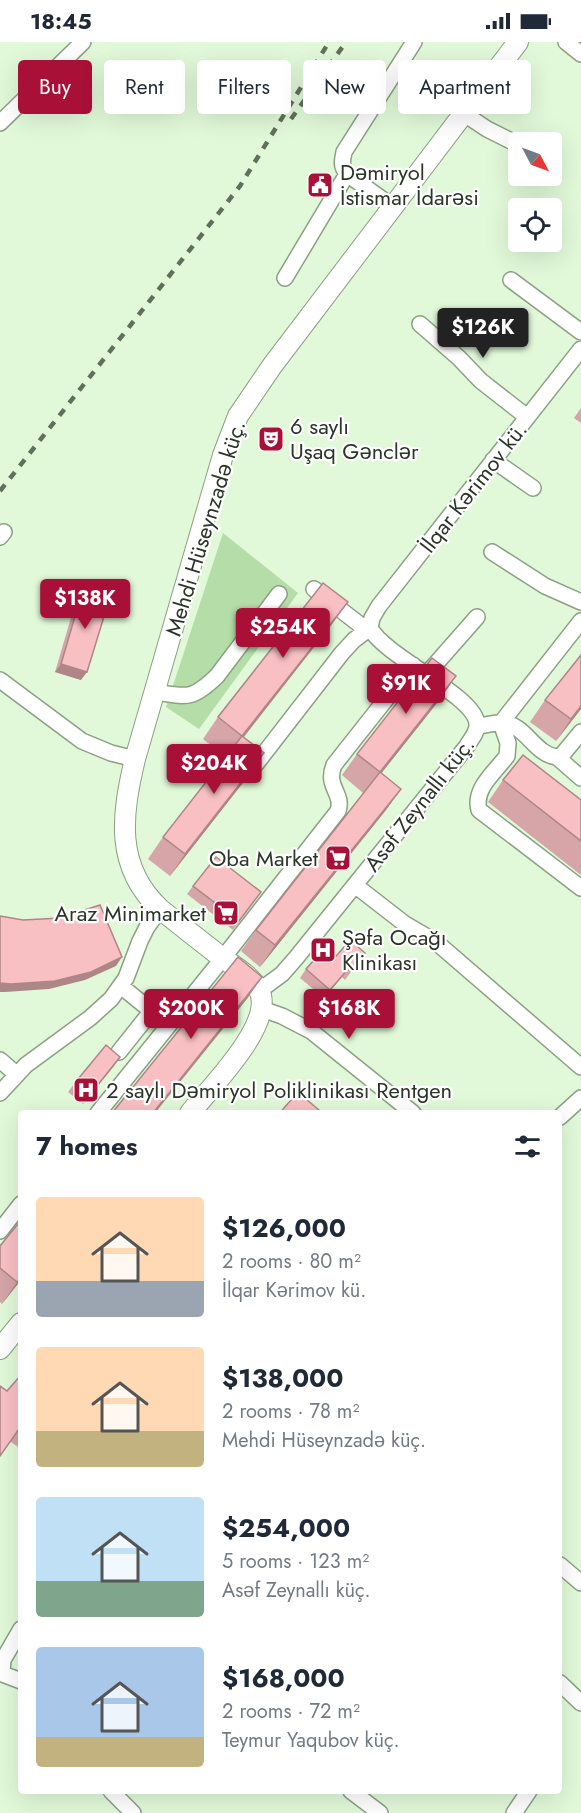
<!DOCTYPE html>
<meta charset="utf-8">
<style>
body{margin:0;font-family:Jost,sans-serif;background:#f6f6f7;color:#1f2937;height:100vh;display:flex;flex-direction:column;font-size:22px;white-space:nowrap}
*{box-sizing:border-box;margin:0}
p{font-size:20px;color:#747a83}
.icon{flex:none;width:33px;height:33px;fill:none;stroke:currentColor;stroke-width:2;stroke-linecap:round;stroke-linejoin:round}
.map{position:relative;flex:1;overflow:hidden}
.details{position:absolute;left:18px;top:1068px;width:544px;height:684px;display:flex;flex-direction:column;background:#fff;border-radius:6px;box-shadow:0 6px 24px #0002}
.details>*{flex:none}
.banner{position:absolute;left:18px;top:18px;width:546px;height:54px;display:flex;gap:12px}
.needle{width:39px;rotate:131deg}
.buttons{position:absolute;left:508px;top:90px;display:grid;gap:12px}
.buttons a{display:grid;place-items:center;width:54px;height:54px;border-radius:6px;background:#fff;box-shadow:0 6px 24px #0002;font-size:30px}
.price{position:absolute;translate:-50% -51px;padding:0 14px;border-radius:6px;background:#a81038;color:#fff;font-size:20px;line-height:39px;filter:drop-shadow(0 2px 3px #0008)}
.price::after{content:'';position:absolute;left:50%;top:36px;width:18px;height:14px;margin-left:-9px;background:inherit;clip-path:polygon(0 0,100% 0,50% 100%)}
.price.active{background:#222;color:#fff}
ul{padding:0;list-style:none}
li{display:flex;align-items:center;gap:18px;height:150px;padding:0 18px}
li span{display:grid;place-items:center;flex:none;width:168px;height:120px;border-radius:6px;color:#555}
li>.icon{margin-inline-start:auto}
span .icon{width:72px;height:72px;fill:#fffc;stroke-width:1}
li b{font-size:26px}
h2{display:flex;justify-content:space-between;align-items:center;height:72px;padding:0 18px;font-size:26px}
.tag{padding:0 21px;border-radius:6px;background:#fff;box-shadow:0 6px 24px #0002;font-size:21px;line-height:54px}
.tag.active{background:#a81038;color:#fff}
.status{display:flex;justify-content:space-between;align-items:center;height:42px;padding:0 30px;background:#fff;direction:ltr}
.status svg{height:16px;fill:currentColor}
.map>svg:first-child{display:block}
.green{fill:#b5dda8}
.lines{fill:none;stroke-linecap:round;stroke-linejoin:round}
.minor-casing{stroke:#8aa183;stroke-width:18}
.major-casing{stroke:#8aa183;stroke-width:22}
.minor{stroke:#fff;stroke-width:15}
.major{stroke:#fff;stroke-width:20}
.rail{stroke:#61705d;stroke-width:4.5;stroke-dasharray:8 8;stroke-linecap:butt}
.wall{fill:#d5a5a8}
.shaded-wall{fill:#ae8688}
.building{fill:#f8c0c3;stroke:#ae8688;stroke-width:1.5}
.labels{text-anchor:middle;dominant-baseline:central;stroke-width:4.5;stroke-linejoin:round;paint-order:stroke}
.poi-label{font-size:22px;fill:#2b3528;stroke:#fff;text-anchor:start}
.street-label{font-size:22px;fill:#2b3528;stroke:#fff}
</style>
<div class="status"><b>18:45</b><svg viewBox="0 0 49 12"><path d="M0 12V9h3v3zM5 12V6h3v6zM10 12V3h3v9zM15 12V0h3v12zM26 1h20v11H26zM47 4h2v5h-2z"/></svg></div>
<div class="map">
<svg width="581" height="1771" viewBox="0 0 581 1771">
<rect width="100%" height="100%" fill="#e1f9d9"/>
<path class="green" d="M223,491L298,551L199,687L166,665Z"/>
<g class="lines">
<g class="minor-casing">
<path id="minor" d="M566,0L581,12
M463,71L487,87L519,103
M0,81L83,0
M393,165L347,132C341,124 342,120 344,110L414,0
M285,236L347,132
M511,238L581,290
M420,282L459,316L481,339L527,375
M493,418L533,446
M0,495L4,490
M492,510L545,544L581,560
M314,547L359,582L370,586
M581,579L501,681L508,701L507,714C495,730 473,747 479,768L581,846
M370,586L372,576L379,564L581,307
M426,633L477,575
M0,638L82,699L111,711L135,717
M155,650C188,655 192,658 217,634L279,552
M478,684C486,683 498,680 506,681C527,686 536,713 557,715L562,713L581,690
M557,715L581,736
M256,722L342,611L354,598L370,586
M356,844L405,882L436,900L581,1025
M259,949L282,932L296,916L467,704C471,697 477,691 477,683C478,655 385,615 370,586
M262,967L282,974L311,989L413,1071
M119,1010L150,971L149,967L122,945
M0,1018L16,1032
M0,1051L26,1023L90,976L111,957L126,936L140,899L147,885L160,867
M98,1071L223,916L338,769C344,751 325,745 334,723L413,623
M560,1075L581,1056
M0,1189L21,1162
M560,1523L581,1541
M0,1631L21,1639
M2,1631L3,1618L21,1587
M560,1641L581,1661
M111,1749L133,1771
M351,1749L380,1771
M514,1771L529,1749"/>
</g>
<g class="major-casing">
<path id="major" d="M190,1071C210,1046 276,981 259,948C251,934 234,924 221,915C201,899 180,883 160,867C114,824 122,772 135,717L223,413L238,374L272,324L518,0
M0,1307L21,1281"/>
</g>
<use href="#minor" class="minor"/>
<use href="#major" class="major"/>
<path class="rail" d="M291,77L346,0
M0,449L240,144L329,0"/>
</g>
<path class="wall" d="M581,366V381L574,376Z
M83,547L81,638L55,630L77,555Z
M348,560L332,582L244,695L249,733L170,834L148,817L163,795L226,715L203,697L218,675Z
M456,634L441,656L381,731L401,747L386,768L260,925L241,909L256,888L363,751L342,733L357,712Z
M545,658L581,667L556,699L530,680Z
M503,738L581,758V833L488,760Z
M193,844L255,859L233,888L187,852Z
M365,911L345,938L342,935L324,956L300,936L306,927L331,920Z
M120,1015L83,1062L68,1050L74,1042Z
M0,1204L21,1238L2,1262L0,1260Z
M21,1333V1407L11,1400L7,1349Z"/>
<path class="shaded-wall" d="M348,560L332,582L227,716L242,694Z
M61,622L87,630L81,638L55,630Z
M456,634L441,656L365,752L380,730Z
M581,664V667L556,699L571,677Z
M264,711L249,733L170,834L185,812Z
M401,747L386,768L260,925L275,903Z
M122,915L116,924L85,938L49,947L5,950H0V941Z
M348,927L342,935L324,956L330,948Z
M262,935L247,957L155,1071H153Z
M120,1015L114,1024L83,1062L89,1054Z
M21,1235V1238L2,1262L17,1240Z"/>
<path class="building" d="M323,541L348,560L242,694L218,675Z
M83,547L110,555L87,630L61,622Z
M581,613V664L571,677L545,658Z
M432,616L456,634L380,730L357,712Z
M242,694L264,711L185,812L163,795Z
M523,713L581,758V799L503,738Z
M380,730L401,747L275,903L256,888Z
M216,815L261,850L239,879L193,844Z
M100,863L122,915L91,930L55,939L11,942L0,941V874L23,878L60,876Z
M350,898L365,911L351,929L348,927L330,948L306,927L321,910L331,920Z
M238,915L262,935L153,1071H112Z
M106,1003L120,1015L89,1054L74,1042Z
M298,1050L320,1069L318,1071H280L284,1066Z
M21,1178V1235L17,1240L0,1226V1204Z
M21,1333V1388L19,1387L0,1414V1344L7,1349Z"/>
<defs>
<g id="civic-square" transform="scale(1.35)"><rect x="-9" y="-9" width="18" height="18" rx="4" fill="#a81038" stroke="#fff"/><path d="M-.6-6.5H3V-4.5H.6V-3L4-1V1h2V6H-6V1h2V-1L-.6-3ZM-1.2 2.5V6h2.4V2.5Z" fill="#fff"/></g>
<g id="theatre-square" transform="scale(1.35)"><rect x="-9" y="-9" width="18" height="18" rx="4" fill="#a81038" stroke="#fff"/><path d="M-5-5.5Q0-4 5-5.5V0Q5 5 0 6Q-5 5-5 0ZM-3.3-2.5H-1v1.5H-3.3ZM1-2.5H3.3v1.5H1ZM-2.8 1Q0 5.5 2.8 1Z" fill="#fff"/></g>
<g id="supermarket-square" transform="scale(1.35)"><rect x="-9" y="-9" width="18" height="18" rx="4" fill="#a81038" stroke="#fff"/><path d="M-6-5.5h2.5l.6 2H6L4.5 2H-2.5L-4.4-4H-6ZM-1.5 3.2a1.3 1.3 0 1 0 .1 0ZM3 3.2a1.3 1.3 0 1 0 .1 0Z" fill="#fff"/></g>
<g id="hospital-square" transform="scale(1.35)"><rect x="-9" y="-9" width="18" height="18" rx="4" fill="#a81038" stroke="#fff"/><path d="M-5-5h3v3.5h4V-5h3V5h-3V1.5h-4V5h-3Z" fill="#fff"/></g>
</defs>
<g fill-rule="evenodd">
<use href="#civic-square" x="320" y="143"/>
<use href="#theatre-square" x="271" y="397"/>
<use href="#supermarket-square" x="338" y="816"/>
<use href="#supermarket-square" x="226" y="871"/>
<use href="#hospital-square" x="323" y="908"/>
<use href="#hospital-square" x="86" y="1048"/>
</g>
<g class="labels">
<g class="poi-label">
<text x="340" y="130">Dəmiryol<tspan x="340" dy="25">İstismar İdarəsi</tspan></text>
<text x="290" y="384">6 saylı<tspan x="290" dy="25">Uşaq Gənclər</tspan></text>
<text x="318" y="816" text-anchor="end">Oba Market</text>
<text x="206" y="871" text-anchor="end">Araz Minimarket</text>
<text x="342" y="895">Şəfa Ocağı<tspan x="342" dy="25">Klinikası</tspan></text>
<text x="106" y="1048">2 saylı Dəmiryol Poliklinikası Rentgen</text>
</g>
<g class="street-label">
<text transform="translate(473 445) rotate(-52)">İlqar Kərimov kü.</text>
<text transform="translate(205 486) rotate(-73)">Mehdi Hüseynzadə küç.</text>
<text transform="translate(419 762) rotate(-52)">Asəf Zeynallı küç.</text>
</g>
</g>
</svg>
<div class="buttons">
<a><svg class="needle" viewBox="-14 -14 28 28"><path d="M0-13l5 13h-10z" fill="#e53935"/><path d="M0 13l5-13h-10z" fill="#747a83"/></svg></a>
<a><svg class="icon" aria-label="locate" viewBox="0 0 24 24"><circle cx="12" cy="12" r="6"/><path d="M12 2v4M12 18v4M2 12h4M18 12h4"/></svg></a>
</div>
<b class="price active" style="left:483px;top:317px">$126K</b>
<b class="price" style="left:85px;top:588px">$138K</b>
<b class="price" style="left:283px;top:617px">$254K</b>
<b class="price" style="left:406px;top:673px">$91K</b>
<b class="price" style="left:214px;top:753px">$204K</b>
<b class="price" style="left:191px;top:998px">$200K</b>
<b class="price" style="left:349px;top:998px">$168K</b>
<div class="banner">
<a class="tag active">Buy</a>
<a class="tag">Rent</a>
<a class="tag">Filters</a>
<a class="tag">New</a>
<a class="tag">Apartment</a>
</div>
<section class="details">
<h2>7 homes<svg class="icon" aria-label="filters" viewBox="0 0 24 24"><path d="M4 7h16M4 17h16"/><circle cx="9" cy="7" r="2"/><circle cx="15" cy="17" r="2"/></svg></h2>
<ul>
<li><span style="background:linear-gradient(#ffd9b3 70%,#9aa5b1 0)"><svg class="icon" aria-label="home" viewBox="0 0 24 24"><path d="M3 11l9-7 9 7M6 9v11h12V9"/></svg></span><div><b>$126,000</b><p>2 rooms · 80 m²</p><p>İlqar Kərimov kü.</p></div></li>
<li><span style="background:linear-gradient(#ffd9b3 70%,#c2b280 0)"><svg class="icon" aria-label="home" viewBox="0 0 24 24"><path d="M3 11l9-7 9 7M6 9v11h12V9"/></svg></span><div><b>$138,000</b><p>2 rooms · 78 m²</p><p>Mehdi Hüseynzadə küç.</p></div></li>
<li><span style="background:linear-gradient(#bfe0f5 70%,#7fa58c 0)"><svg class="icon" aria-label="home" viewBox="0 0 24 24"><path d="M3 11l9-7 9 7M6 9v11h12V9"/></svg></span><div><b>$254,000</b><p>5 rooms · 123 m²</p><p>Asəf Zeynallı küç.</p></div></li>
<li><span style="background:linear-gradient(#a9c7e8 75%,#c2b280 0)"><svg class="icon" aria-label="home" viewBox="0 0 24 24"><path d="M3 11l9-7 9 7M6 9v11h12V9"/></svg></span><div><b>$168,000</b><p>2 rooms · 72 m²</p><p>Teymur Yaqubov küç.</p></div></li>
</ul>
</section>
</div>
